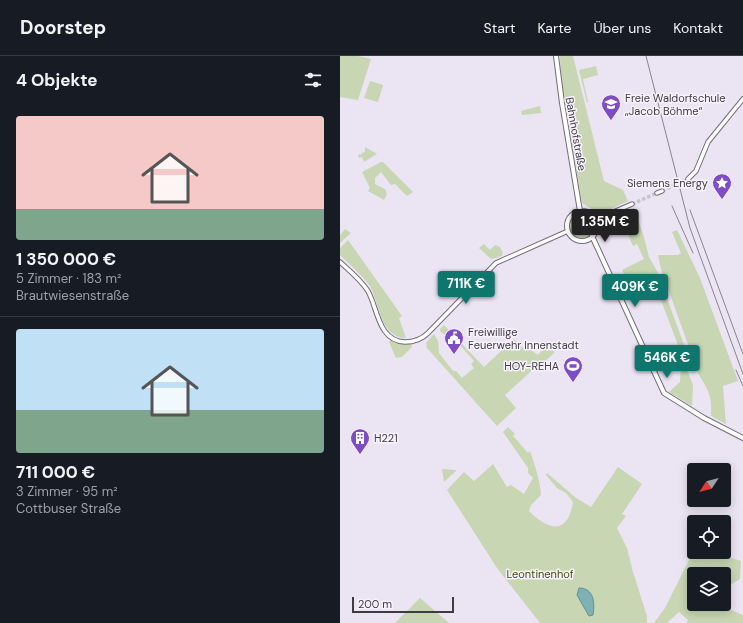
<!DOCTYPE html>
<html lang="de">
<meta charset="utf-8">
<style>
body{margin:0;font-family:"DM Sans",sans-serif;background:#242831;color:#f1f3f6;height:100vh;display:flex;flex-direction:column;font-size:15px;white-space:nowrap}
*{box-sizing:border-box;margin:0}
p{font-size:13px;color:#9ea1a6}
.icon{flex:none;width:22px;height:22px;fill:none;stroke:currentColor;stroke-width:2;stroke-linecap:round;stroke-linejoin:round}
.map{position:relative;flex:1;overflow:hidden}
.panel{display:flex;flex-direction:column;background:#171b24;width:340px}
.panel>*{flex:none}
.needle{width:26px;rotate:234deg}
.controls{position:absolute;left:347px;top:407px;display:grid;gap:8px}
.controls a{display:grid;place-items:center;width:44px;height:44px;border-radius:4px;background:#171b24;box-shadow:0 2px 10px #0003;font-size:20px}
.scale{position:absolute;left:12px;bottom:10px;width:102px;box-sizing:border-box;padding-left:4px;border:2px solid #3f3c41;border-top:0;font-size:11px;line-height:14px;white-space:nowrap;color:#3f3c41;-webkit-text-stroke:3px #f8f2fe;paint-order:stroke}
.price{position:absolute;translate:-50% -34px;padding:0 9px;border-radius:4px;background:#0f766e;color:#fff;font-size:13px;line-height:26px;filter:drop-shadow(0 1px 2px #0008)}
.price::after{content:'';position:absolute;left:50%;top:24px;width:12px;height:9px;margin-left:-6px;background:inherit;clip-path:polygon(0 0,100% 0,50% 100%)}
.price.current{background:#222;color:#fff}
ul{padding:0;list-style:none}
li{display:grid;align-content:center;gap:8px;height:212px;padding:0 16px}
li+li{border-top:1px solid #363941}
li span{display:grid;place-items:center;height:124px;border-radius:4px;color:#555}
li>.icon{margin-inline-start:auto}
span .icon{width:72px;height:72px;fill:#fffc;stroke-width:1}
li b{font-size:17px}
h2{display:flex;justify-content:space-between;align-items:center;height:48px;padding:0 16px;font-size:17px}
header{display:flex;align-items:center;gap:24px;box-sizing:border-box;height:56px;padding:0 20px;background:#171b24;border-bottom:1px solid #363941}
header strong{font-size:19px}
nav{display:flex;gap:22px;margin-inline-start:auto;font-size:14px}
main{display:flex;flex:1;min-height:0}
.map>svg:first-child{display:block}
.green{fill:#c8d6b4}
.water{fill:#7db1b3;stroke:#6a8e91}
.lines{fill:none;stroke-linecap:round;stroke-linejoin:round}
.tertiary-tunnel{stroke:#c9c2cf;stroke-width:3.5;stroke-dasharray:3.5 2;stroke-linecap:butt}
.tertiary-casing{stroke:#726c79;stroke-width:5.5}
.secondary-casing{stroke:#726c79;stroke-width:6}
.tertiary{stroke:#fff;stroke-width:3.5}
.secondary{stroke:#fff;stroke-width:4}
.rail{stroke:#89858e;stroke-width:1}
.labels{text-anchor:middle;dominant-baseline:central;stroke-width:3;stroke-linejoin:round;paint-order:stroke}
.poi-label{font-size:11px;fill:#3f3c41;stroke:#f8f2fe;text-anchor:start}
.street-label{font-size:11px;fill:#3f3c41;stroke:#f8f2fe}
.park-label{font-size:11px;fill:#374a10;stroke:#f8f2fe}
</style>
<header>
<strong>Doorstep</strong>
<nav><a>Start</a><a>Karte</a><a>Über uns</a><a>Kontakt</a></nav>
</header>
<main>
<section class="panel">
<h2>4 Objekte<svg class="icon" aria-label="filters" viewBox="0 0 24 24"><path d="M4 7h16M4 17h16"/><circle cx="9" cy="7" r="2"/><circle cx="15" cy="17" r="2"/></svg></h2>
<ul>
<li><span style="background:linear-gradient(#f6c9c9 75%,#7fa58c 0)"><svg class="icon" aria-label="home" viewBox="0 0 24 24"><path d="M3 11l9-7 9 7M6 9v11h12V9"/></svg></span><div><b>1 350 000 €</b><p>5 Zimmer · 183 m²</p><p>Brautwiesenstraße</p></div></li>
<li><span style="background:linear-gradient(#bfe0f5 65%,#7fa58c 0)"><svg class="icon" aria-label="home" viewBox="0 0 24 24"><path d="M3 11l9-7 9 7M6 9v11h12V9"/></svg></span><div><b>711 000 €</b><p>3 Zimmer · 95 m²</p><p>Cottbuser Straße</p></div></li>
</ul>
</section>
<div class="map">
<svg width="403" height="567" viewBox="0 0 403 567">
<rect width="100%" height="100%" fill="#ebe4f3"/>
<path class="green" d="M0,0H18L31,3L18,44L0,41Z
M220,0H233L264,125L283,134L288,145L260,158L242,147L226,51L223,42L224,41L221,27Z
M256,10L258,19L243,23L248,46L247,47L239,14Z
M30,25L43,29L38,46L24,42Z
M200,50L201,57L182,59L181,55Z
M25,91L37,98L24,106L22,101L19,102L18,100L19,98L21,99L22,97L25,96Z
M41,106H43L73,136L67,140L55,128L51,129L41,116L35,122V128L45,133L47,138L44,144L28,135L30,132L22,116Z
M294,152L304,181L309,201L317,215L351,308L346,311L353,329L352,350L329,336L340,326L341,311L342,309L338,289L319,239L312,241L306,228L292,235L282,214L304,203L297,188L293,190L287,176L282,178L272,162Z
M230 170a12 12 0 1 1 24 0a12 12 0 1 1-24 0Z
M5,173L11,177L0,187V179Z
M337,174L360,222L398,325L383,330L386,368L371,360C372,341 369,335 359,319L321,213L318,199H338L341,197L332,176Z
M8,184L62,260L59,262L66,282C39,281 40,248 30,230C22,219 10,209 0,199V192Z
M144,188L150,194L155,189L160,191L163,197L162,198V200L151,203L139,192Z
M104,269L144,311L174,283L185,294L188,292L198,299L206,290L215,296L200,310L198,309L165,339L176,352L157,370L86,291L87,289L86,287L94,278L98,285L99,297L113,315H116L122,322L134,312L131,308L134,305L108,276L107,279H105L100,275V273Z
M51,284L61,288H71L72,291L62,301L56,302L49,286Z
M168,371L175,378L173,380L188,397L190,395C195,410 200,424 201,439L191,449L189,455C209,475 228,479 233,446L226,437L217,432L206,419L207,417L236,442L251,451L278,411L302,428L282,458L286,460L277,472L287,492L293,516L307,560V567H200L157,512L107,434L124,416L134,425L153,408L167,431L171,429L184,438L193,422L188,417V412L163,376Z
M102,413L116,414V415L104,426Z
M354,494V496H373L401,505L400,523L385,532L384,534V518H354V548H380V549L403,559V567H347L348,564L339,556L327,567H314L325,552Z
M80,542L109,567H55Z"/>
<path class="water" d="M239,532C254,532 255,547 253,559L249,560L237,539Z"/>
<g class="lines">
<path class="tertiary-tunnel" d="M322,135L348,123
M292,148L317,137"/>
<g class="tertiary-casing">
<path id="tertiary" d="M348,123L356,115L368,86L403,43
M317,137L322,135
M255,164L292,148
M0,206C10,215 21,224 28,235C38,253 38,285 65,286C74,286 82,283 88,277L156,207L228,175"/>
</g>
<g class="secondary-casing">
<path id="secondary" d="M216,0L222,47L240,155
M227 170a15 15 0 1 1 30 0a15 15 0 1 1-30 0Z
M252,180L324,337L364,362L403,382"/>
</g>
<use href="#tertiary" class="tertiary"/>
<use href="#secondary" class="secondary"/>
<path class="rail" d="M306,0L350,172L403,318
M332,150L353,197
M350,154L403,298
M396,314L403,330"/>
</g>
<defs>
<g id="school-pin" transform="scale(1)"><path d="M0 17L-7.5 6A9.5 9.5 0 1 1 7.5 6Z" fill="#7e4dc6" stroke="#f8f2fe"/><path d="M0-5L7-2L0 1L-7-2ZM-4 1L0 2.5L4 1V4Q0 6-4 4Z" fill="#fff"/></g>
<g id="sight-pin" transform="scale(1)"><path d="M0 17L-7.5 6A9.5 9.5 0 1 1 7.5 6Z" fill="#7e4dc6" stroke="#f8f2fe"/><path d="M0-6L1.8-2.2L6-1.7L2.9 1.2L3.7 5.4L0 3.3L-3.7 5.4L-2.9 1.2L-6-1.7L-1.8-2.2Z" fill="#fff"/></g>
<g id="civic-pin" transform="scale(1)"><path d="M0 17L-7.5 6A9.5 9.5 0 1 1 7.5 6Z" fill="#7e4dc6" stroke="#f8f2fe"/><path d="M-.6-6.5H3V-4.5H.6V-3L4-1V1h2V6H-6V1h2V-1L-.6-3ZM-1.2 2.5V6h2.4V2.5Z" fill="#fff"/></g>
<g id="stadium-pin" transform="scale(1)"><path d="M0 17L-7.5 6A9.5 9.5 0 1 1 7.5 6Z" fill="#7e4dc6" stroke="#f8f2fe"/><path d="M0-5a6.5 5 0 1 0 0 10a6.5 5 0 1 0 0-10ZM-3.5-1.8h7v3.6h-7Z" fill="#fff"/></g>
<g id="building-pin" transform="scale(1)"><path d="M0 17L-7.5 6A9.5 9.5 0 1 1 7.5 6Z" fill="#7e4dc6" stroke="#f8f2fe"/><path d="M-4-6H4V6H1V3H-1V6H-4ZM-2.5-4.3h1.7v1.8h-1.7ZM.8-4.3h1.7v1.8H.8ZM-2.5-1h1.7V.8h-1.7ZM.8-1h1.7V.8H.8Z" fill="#fff"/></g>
</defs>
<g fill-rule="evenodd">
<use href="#school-pin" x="271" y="48"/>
<use href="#sight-pin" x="382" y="127"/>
<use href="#civic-pin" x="114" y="282"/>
<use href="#stadium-pin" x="233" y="310"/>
<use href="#building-pin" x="20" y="382"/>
</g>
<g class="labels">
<g class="poi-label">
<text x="285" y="42">Freie Waldorfschule<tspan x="285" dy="13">„Jacob Böhme“</tspan></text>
<text x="368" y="127" text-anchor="end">Siemens Energy</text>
<text x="128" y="276">Freiwillige<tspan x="128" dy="13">Feuerwehr Innenstadt</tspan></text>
<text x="219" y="310" text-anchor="end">HOY-REHA</text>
<text x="34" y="382">H221</text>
</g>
<g class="street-label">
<text transform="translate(236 78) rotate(80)">Bahnhofstraße</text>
</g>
<g class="park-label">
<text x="200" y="518">Leontinenhof</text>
</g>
</g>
</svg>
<div class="controls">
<a><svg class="needle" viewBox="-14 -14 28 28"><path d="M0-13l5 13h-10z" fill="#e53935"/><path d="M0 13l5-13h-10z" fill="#9ea1a6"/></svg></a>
<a><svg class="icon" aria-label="locate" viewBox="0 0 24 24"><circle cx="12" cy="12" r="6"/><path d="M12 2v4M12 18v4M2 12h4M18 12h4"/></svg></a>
<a><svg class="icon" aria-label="layers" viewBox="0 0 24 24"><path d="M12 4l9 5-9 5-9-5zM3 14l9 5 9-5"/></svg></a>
</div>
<div class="scale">200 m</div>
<b class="price current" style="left:265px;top:187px">1.35M €</b>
<b class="price" style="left:126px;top:249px">711K €</b>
<b class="price" style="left:295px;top:252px">409K €</b>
<b class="price" style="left:327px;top:323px">546K €</b>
</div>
</main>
